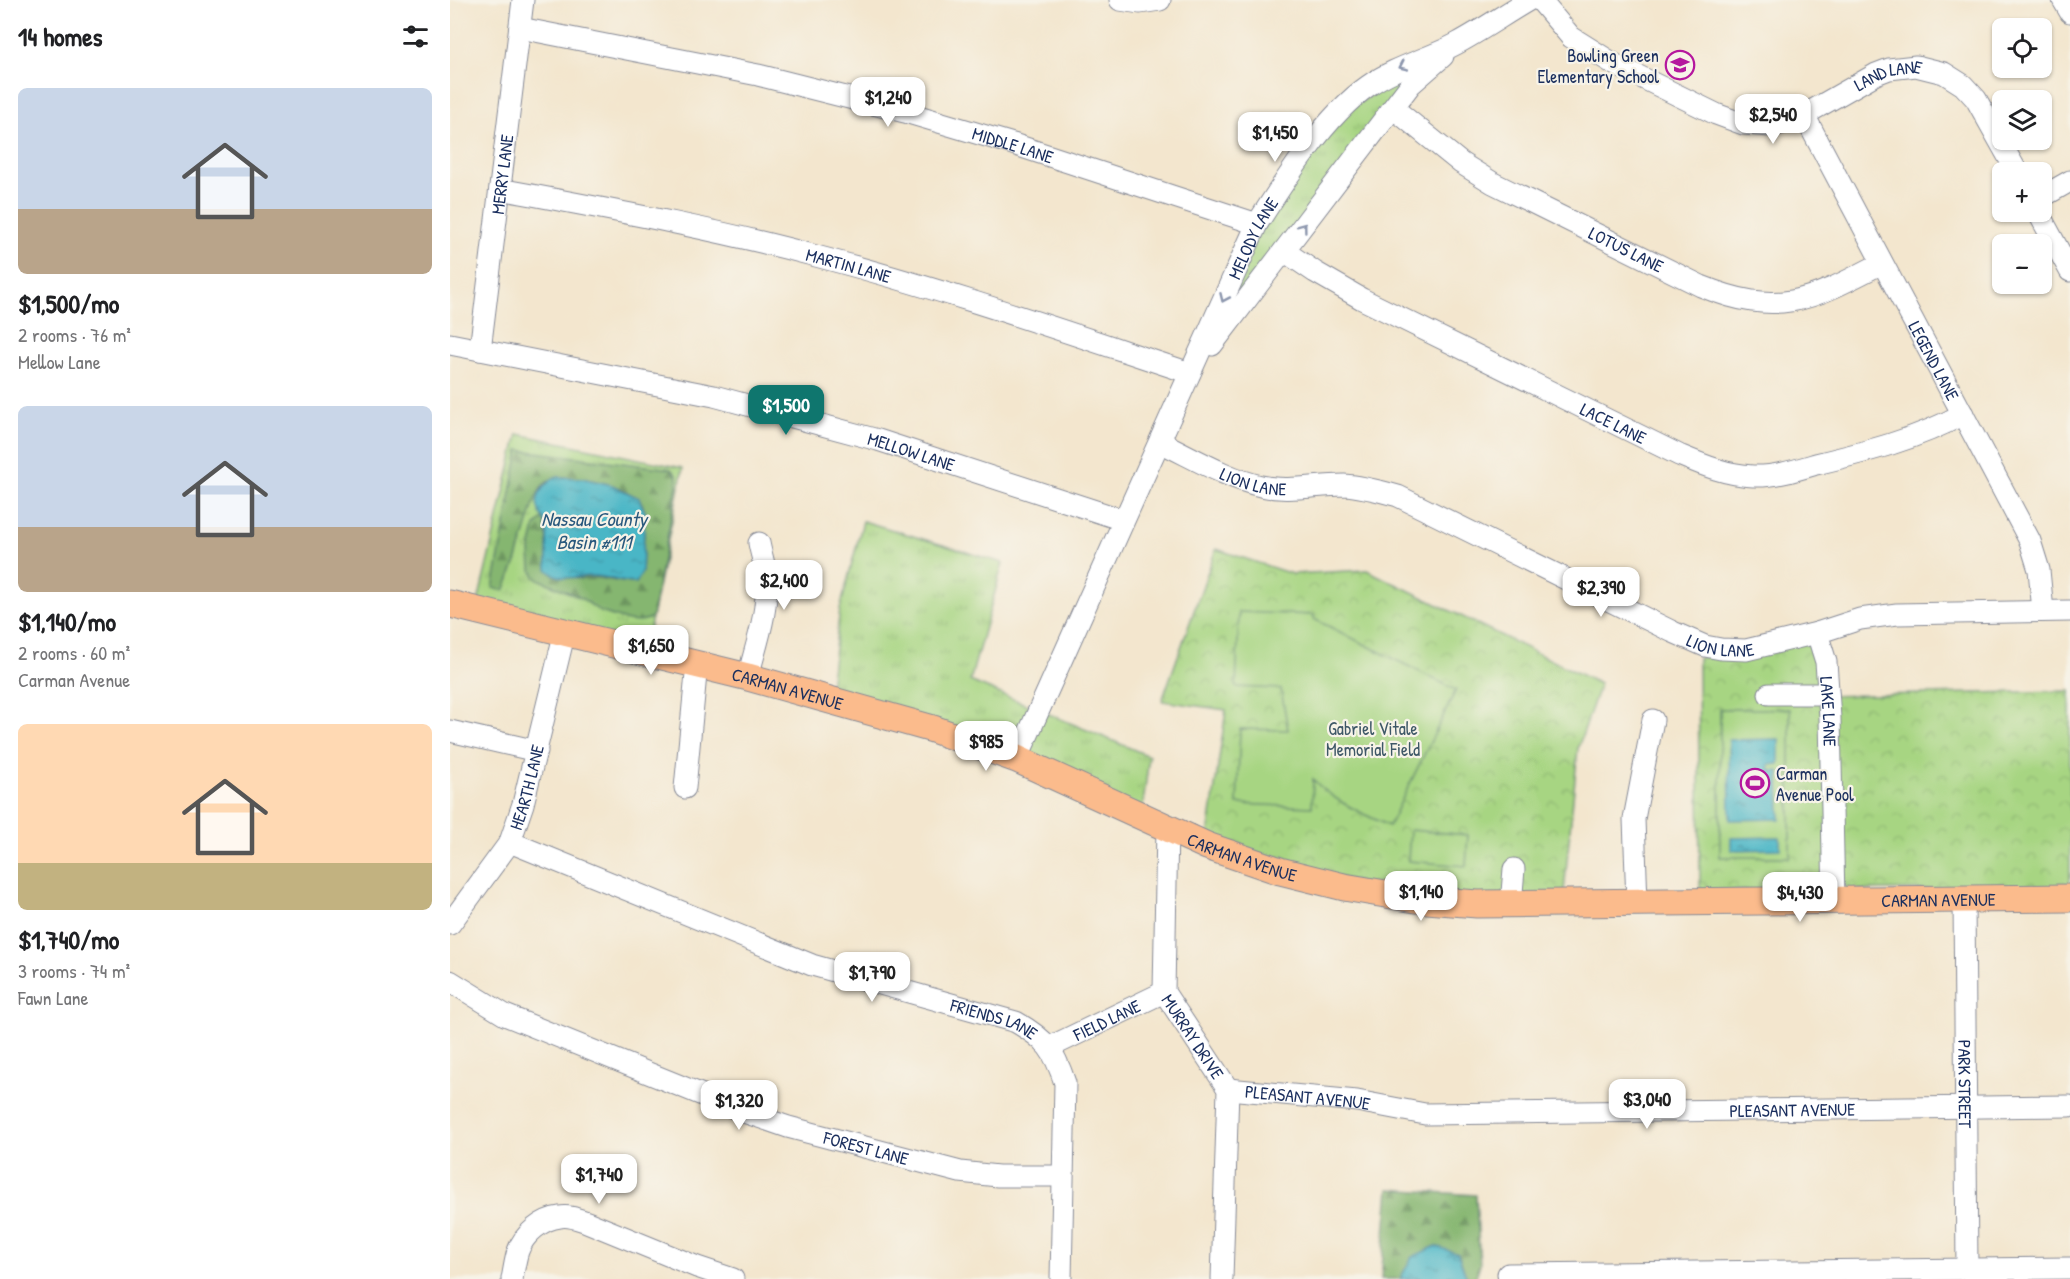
<!DOCTYPE html>
<meta charset="utf-8">
<style>
body{margin:0;font-family:"Patrick Hand",sans-serif;background:#f6f6f6;color:#202124;height:100vh;display:flex;flex-direction:column;font-size:22px;white-space:nowrap}
*{box-sizing:border-box;margin:0}
p{font-size:20px;color:#757577}
.icon{flex:none;width:33px;height:33px;fill:none;stroke:currentColor;stroke-width:2;stroke-linecap:round;stroke-linejoin:round}
.map{position:relative;flex:1;overflow:hidden}
.panel{display:flex;flex-direction:column;background:#fff;width:450px}
.panel>*{flex:none}
.controls{position:absolute;left:1542px;top:18px;display:grid;gap:12px}
.controls a{display:grid;place-items:center;width:60px;height:60px;border-radius:9px;background:#fff;box-shadow:0 2px 4px #0004;font-size:30px}
.price{position:absolute;translate:-50% -51px;padding:0 14px;border-radius:12px;background:#fff;color:#222;font-size:20px;line-height:39px;filter:drop-shadow(0 2px 3px #0008)}
.price::after{content:'';position:absolute;left:50%;top:36px;width:18px;height:14px;margin-left:-9px;background:inherit;clip-path:polygon(0 0,100% 0,50% 100%)}
.price.current{background:#0f766e;color:#fff}
ul{padding:0;list-style:none}
li{display:grid;align-content:center;gap:12px;height:318px;padding:0 18px}
li span{display:grid;place-items:center;height:186px;border-radius:9px;color:#555}
li>.icon{margin-inline-start:auto}
span .icon{width:108px;height:108px;fill:#fffc;stroke-width:1}
li b{font-size:26px}
h2{display:flex;justify-content:space-between;align-items:center;height:72px;padding:0 18px;font-size:26px}
main{display:flex;flex:1;min-height:0}
.map>svg:first-child{display:block}
.grass{fill:url(#grass-tufts);stroke:#618270;stroke-width:1.5}
.forest{fill:url(#forest-firs);stroke:#507267;stroke-width:1.5}
.park{fill:url(#park-crowns);stroke:#618270;stroke-width:1.5}
.pitch{fill:#a7d582;stroke:#618270;stroke-width:1.5}
.water{fill:url(#water-ripples);stroke:#327292;stroke-width:1.5}
.lines{fill:none;stroke-linecap:round;stroke-linejoin:round}
.minor-casing{stroke:#878a96;stroke-width:23}
.major-casing{stroke:#878a96;stroke-width:29}
.minor{stroke:#fff;stroke-width:21}
.major{stroke:#fbbb8c;stroke-width:27}
.oneway{stroke:#8d97ae}
.labels{text-anchor:middle;dominant-baseline:central;stroke-width:4.5;stroke-linejoin:round;paint-order:stroke}
.poi-label{font-size:18px;fill:#1b2f5e;stroke:#f7f3e8;text-anchor:end}
.street-label{font-size:18px;fill:#1b2f5e;stroke:#f7f3e8}
.park-label{font-size:18px;fill:#3e5867;stroke:#f7f3e8}
.water-label{font-size:20px;font-style:italic;fill:#29587d;stroke:#f7f3e8}
</style>
<main>
<section class="panel">
<h2>14 homes<svg class="icon" aria-label="filters" viewBox="0 0 24 24"><path d="M4 7h16M4 17h16"/><circle cx="9" cy="7" r="2"/><circle cx="15" cy="17" r="2"/></svg></h2>
<ul>
<li><span style="background:linear-gradient(#c9d6e8 65%,#b9a48a 0)"><svg class="icon" aria-label="home" viewBox="0 0 24 24"><path d="M3 11l9-7 9 7M6 9v11h12V9"/></svg></span><div><b>$1,500/mo</b><p>2 rooms · 76 m²</p><p>Mellow Lane</p></div></li>
<li><span style="background:linear-gradient(#c9d6e8 65%,#b9a48a 0)"><svg class="icon" aria-label="home" viewBox="0 0 24 24"><path d="M3 11l9-7 9 7M6 9v11h12V9"/></svg></span><div><b>$1,140/mo</b><p>2 rooms · 60 m²</p><p>Carman Avenue</p></div></li>
<li><span style="background:linear-gradient(#ffd9b3 75%,#c2b280 0)"><svg class="icon" aria-label="home" viewBox="0 0 24 24"><path d="M3 11l9-7 9 7M6 9v11h12V9"/></svg></span><div><b>$1,740/mo</b><p>3 rooms · 74 m²</p><p>Fawn Lane</p></div></li>
</ul>
</section>
<div class="map">
<svg width="1620" height="1279" viewBox="0 0 1620 1279">
<defs>
<pattern id="grass-tufts" width="24" height="20" patternUnits="userSpaceOnUse" patternTransform="scale(1.5)"><rect width="24" height="20" fill="#a7d582"/><path d="M3 7l-1-3M5 7V3M7 7l1-3M15 17l-1-3M17 17v-4M19 17l1-3" fill="none" stroke="#8fb773"/></pattern>
<pattern id="forest-firs" width="22" height="20" patternUnits="userSpaceOnUse" patternTransform="scale(1.5)"><rect width="22" height="20" fill="#85b670"/><path d="M5 1l3.5 6h-7zM16 11l3.5 6h-7z" fill="#6c945f"/></pattern>
<pattern id="park-crowns" width="20" height="18" patternUnits="userSpaceOnUse" patternTransform="scale(1.5)"><rect width="20" height="18" fill="#a7d582"/><path d="M2 6a3 3 0 1 1 6 0M12 15a3 3 0 1 1 6 0" fill="none" stroke="#8fb773"/></pattern>
<pattern id="water-ripples" width="26" height="14" patternUnits="userSpaceOnUse" patternTransform="scale(1.5)"><rect width="26" height="14" fill="#4ab6c6"/><path d="M2 4q2-2 4 0t4 0M15 11q2-2 4 0t4 0" fill="none" stroke="#3d94a4"/></pattern>
</defs>
<rect width="100%" height="100%" fill="#f7f3e8"/>
<filter id="ink" filterUnits="userSpaceOnUse"><feTurbulence type="fractalNoise" baseFrequency=".0167" numOctaves="2"/><feDisplacementMap in="SourceGraphic" scale="12" xChannelSelector="R" yChannelSelector="G"/><feConvolveMatrix kernelMatrix="1 2 1 2 8 2 1 2 1" color-interpolation-filters="sRGB"/></filter>
<filter id="wash" filterUnits="userSpaceOnUse"><feTurbulence type="fractalNoise" baseFrequency=".008" numOctaves="4" result="noise"/><feDisplacementMap in="SourceGraphic" scale="24" xChannelSelector="R" yChannelSelector="G"/><feGaussianBlur stdDeviation="1.35" result="paint"/><feColorMatrix in="noise" values="0 0 0 0 0 0 0 0 0 0 0 0 0 0 0 0 0 1.4 0 .05"/><feComposite in="paint" operator="in"/></filter>
<g filter="url(#wash)">
<rect width="100%" height="100%" fill="#f3e6ce"/>
<path class="grass" d="M996,51L747,362L809,225L888,115Z
M68,434L233,468L195,651L26,610Z
M413,521L553,563L520,681L699,756L692,813L379,695L390,609Z"/>
<path class="forest" d="M69,450L221,469L227,476V486L202,618L188,622L178,621L151,612L131,598L86,578L81,569L80,551L85,526L94,518L98,548L97,561L129,579C150,575 165,583 186,583L192,572L195,512L189,498L162,485L132,478L105,477L93,485L86,497L66,562L54,591L43,588Z
M939,1189L1026,1195L1030,1265L1025,1279H1017L1008,1254L962,1257L950,1279H931Z"/>
<path class="park" d="M766,549L842,574L917,570L1150,684L1128,748L1113,902L964,897L757,843L776,710L712,701Z
M1363,639L1372,696L1620,691V889L1250,891L1248,658Z"/>
<path class="pitch" d="M789,612L864,615V619L1006,690L939,826C914,814 882,801 863,779L862,807L787,804L790,729L838,730L831,689L786,687Z
M1270,709H1340V857H1270Z
M960,830L1018,835L1016,866L958,861Z"/>
<path class="water" d="M105,477L132,478L162,485L189,498L195,512L192,572L186,583C171,583 157,576 143,576C126,576 110,583 97,569C96,555 99,541 96,526C95,520 93,518 90,513C82,498 94,485 105,477Z
M1329,739V764L1319,765L1320,771H1329L1330,819L1280,820L1279,740Z
M1330,837V849L1281,850V838Z
M986,1246L1008,1254L1017,1279H950L962,1257Z"/>
</g>
<g filter="url(#ink)">
<g class="lines">
<g class="minor-casing">
<g id="minor">
<path d="M670,0L690,3L710,0"/>
<path id="s1" d="M1090,0L1121,37L1164,64L1266,114L1293,124L1321,126L1341,121L1354,115L1426,74L1439,69L1466,66L1494,73L1513,85L1526,99L1567,172"/>
<path d="M1613,0L1620,12"/>
<path id="s2" d="M70,28L308,75L455,112L563,144L807,224"/>
<path id="s3" d="M943,108L1011,163L1043,183L1251,286C1330,318 1361,300 1432,263"/>
<path id="s4" d="M1354,115L1580,541L1589,570L1593,611"/>
<path id="s5" d="M50,189C156,209 262,228 366,256C493,289 616,332 740,373"/>
<path d="M1592,197L1620,181"/>
<path d="M1588,212L1620,271"/>
<path id="s6" d="M834,251L865,272L912,299L1229,455C1253,465 1276,475 1303,476C1324,477 1346,470 1366,464C1416,452 1468,439 1513,414"/>
<path id="s7" d="M0,344L264,396L428,440L673,520"/>
<path d="M762,345L961,84L993,56"/>
<path id="s8" d="M30,350L73,0"/>
<path id="s9" d="M710,442C742,457 776,478 811,486C838,492 866,485 894,485C912,486 930,491 948,496L1223,632L1255,646L1271,649L1296,650L1367,633L1410,619L1447,614L1620,611"/>
<path id="s10" d="M1367,633L1376,662L1380,718L1384,900"/>
<path d="M298,677C306,645 319,610 316,576C315,565 311,554 309,543"/>
<path d="M1319,694H1378"/>
<path d="M0,731L87,751"/>
<path id="s11" d="M567,759L807,224C835,180 875,116 918,86C946,66 979,59 1008,43C1032,30 1055,14 1079,0"/>
<path d="M235,788L247,664"/>
<path id="s12" d="M717,827L714,992L778,1089L772,1279"/>
<path id="s13" d="M60,842L362,965L566,1022C597,1040 604,1050 615,1083L611,1279"/>
<path id="s14" d="M1514,898L1517,1269"/>
<path d="M1187,903L1184,819L1203,720"/>
<path d="M1061,904L1064,869"/>
<path id="s15" d="M0,924L60,842L73,804L115,631"/>
<path id="s16" d="M0,981L55,1015L297,1113L338,1127L510,1172L548,1176H612"/>
<path id="s17" d="M600,1047L714,992"/>
<path id="s18" d="M778,1089L907,1101L975,1114L1620,1106"/>
<path d="M1058,1274L1620,1268"/>
<path d="M62,1279C64,1270 65,1260 68,1251C74,1234 92,1219 110,1217C119,1215 128,1219 137,1222L247,1267L283,1279"/>
</g>
</g>
<g class="major-casing">
<g id="major">
<path id="s19" d="M0,604L298,677L483,729L567,759L757,846L830,871L894,887L965,899L1027,904L1620,898"/>
</g>
</g>
<use href="#minor" class="minor"/>
<use href="#major" class="major"/>
</g>
<defs><path id="oneway-chevron" d="M-2-3.5L2.5 0L-2 3.5" fill="none" stroke-width="1.6" stroke-linecap="round" stroke-linejoin="round" transform="scale(1.5)"/></defs>
<g class="oneway">
<use href="#oneway-chevron" transform="translate(953 66) rotate(155)"/>
<use href="#oneway-chevron" transform="translate(853 227) rotate(-53)"/>
<use href="#oneway-chevron" transform="translate(774 298) rotate(114)"/>
</g>
</g>
<defs>
<g id="school-ring" transform="scale(1.5)"><circle r="9.5" fill="#f7f3e8" stroke="#b5179e" stroke-width="1.5"/><path d="M0-5L7-2L0 1L-7-2ZM-4 1L0 2.5L4 1V4Q0 6-4 4Z" fill="#b5179e"/></g>
<g id="stadium-ring" transform="scale(1.5)"><circle r="9.5" fill="#f7f3e8" stroke="#b5179e" stroke-width="1.5"/><path d="M0-5a6.5 5 0 1 0 0 10a6.5 5 0 1 0 0-10ZM-3.5-1.8h7v3.6h-7Z" fill="#b5179e"/></g>
</defs>
<g fill-rule="evenodd">
<use href="#school-ring" x="1230" y="65"/>
<use href="#stadium-ring" x="1305" y="783"/>
</g>
<g class="labels">
<g class="poi-label">
<text x="1209" y="55">Bowling Green<tspan x="1209" dy="21">Elementary School</tspan></text>
<text x="1326" y="773" text-anchor="start">Carman<tspan x="1326" dy="21">Avenue Pool</tspan></text>
</g>
<g class="street-label">
<text stroke="none"><textPath href="#s1" startOffset="399">LAND LANE</textPath></text>
<text stroke="none"><textPath href="#s2" startOffset="507">MIDDLE LANE</textPath></text>
<text stroke="none"><textPath href="#s8" startOffset="177">MERRY LANE</textPath></text>
<text stroke="none"><textPath href="#s11" startOffset="572">MELODY LANE</textPath></text>
<text stroke="none"><textPath href="#s3" startOffset="274">LOTUS LANE</textPath></text>
<text stroke="none"><textPath href="#s5" startOffset="357">MARTIN LANE</textPath></text>
<text stroke="none"><textPath href="#s4" startOffset="278">LEGEND LANE</textPath></text>
<text stroke="none"><textPath href="#s6" startOffset="372">LACE LANE</textPath></text>
<text stroke="none"><textPath href="#s7" startOffset="474">MELLOW LANE</textPath></text>
<text stroke="none"><textPath href="#s9" startOffset="102">LION LANE</textPath></text>
<text stroke="none"><textPath href="#s9" startOffset="606">LION LANE</textPath></text>
<text stroke="none"><textPath href="#s19" startOffset="348">CARMAN AVENUE</textPath></text>
<text stroke="none"><textPath href="#s10" startOffset="80">LAKE LANE</textPath></text>
<text stroke="none"><textPath href="#s15" startOffset="159">HEARTH LANE</textPath></text>
<text stroke="none"><textPath href="#s19" startOffset="834">CARMAN AVENUE</textPath></text>
<text stroke="none"><textPath href="#s19" startOffset="1536">CARMAN AVENUE</textPath></text>
<text stroke="none"><textPath href="#s17" startOffset="63">FIELD LANE</textPath></text>
<text stroke="none"><textPath href="#s13" startOffset="516">FRIENDS LANE</textPath></text>
<text stroke="none"><textPath href="#s12" startOffset="218">MURRAY DRIVE</textPath></text>
<text stroke="none"><textPath href="#s14" startOffset="186">PARK STREET</textPath></text>
<text stroke="none"><textPath href="#s18" startOffset="80">PLEASANT AVENUE</textPath></text>
<text stroke="none"><textPath href="#s18" startOffset="566">PLEASANT AVENUE</textPath></text>
<text stroke="none"><textPath href="#s16" startOffset="450">FOREST LANE</textPath></text>
</g>
<g class="park-label">
<text x="923" y="728">Gabriel Vitale<tspan x="923" dy="21">Memorial Field</tspan></text>
</g>
<g class="water-label">
<text x="144" y="518">Nassau County<tspan x="144" dy="23">Basin #111</tspan></text>
</g>
</g>
</svg>
<div class="controls">
<a><svg class="icon" aria-label="locate" viewBox="0 0 24 24"><circle cx="12" cy="12" r="6"/><path d="M12 2v4M12 18v4M2 12h4M18 12h4"/></svg></a>
<a><svg class="icon" aria-label="layers" viewBox="0 0 24 24"><path d="M12 4l9 5-9 5-9-5zM3 14l9 5 9-5"/></svg></a>
<a>+</a>
<a>−</a>
</div>
<b class="price" style="left:438px;top:128px">$1,240</b>
<b class="price" style="left:1323px;top:145px">$2,540</b>
<b class="price" style="left:825px;top:163px">$1,450</b>
<b class="price current" style="left:336px;top:436px">$1,500</b>
<b class="price" style="left:334px;top:611px">$2,400</b>
<b class="price" style="left:1151px;top:618px">$2,390</b>
<b class="price" style="left:201px;top:676px">$1,650</b>
<b class="price" style="left:536px;top:772px">$985</b>
<b class="price" style="left:971px;top:922px">$1,140</b>
<b class="price" style="left:1350px;top:923px">$4,430</b>
<b class="price" style="left:422px;top:1003px">$1,790</b>
<b class="price" style="left:1197px;top:1130px">$3,040</b>
<b class="price" style="left:289px;top:1131px">$1,320</b>
<b class="price" style="left:149px;top:1205px">$1,740</b>
</div>
</main>
